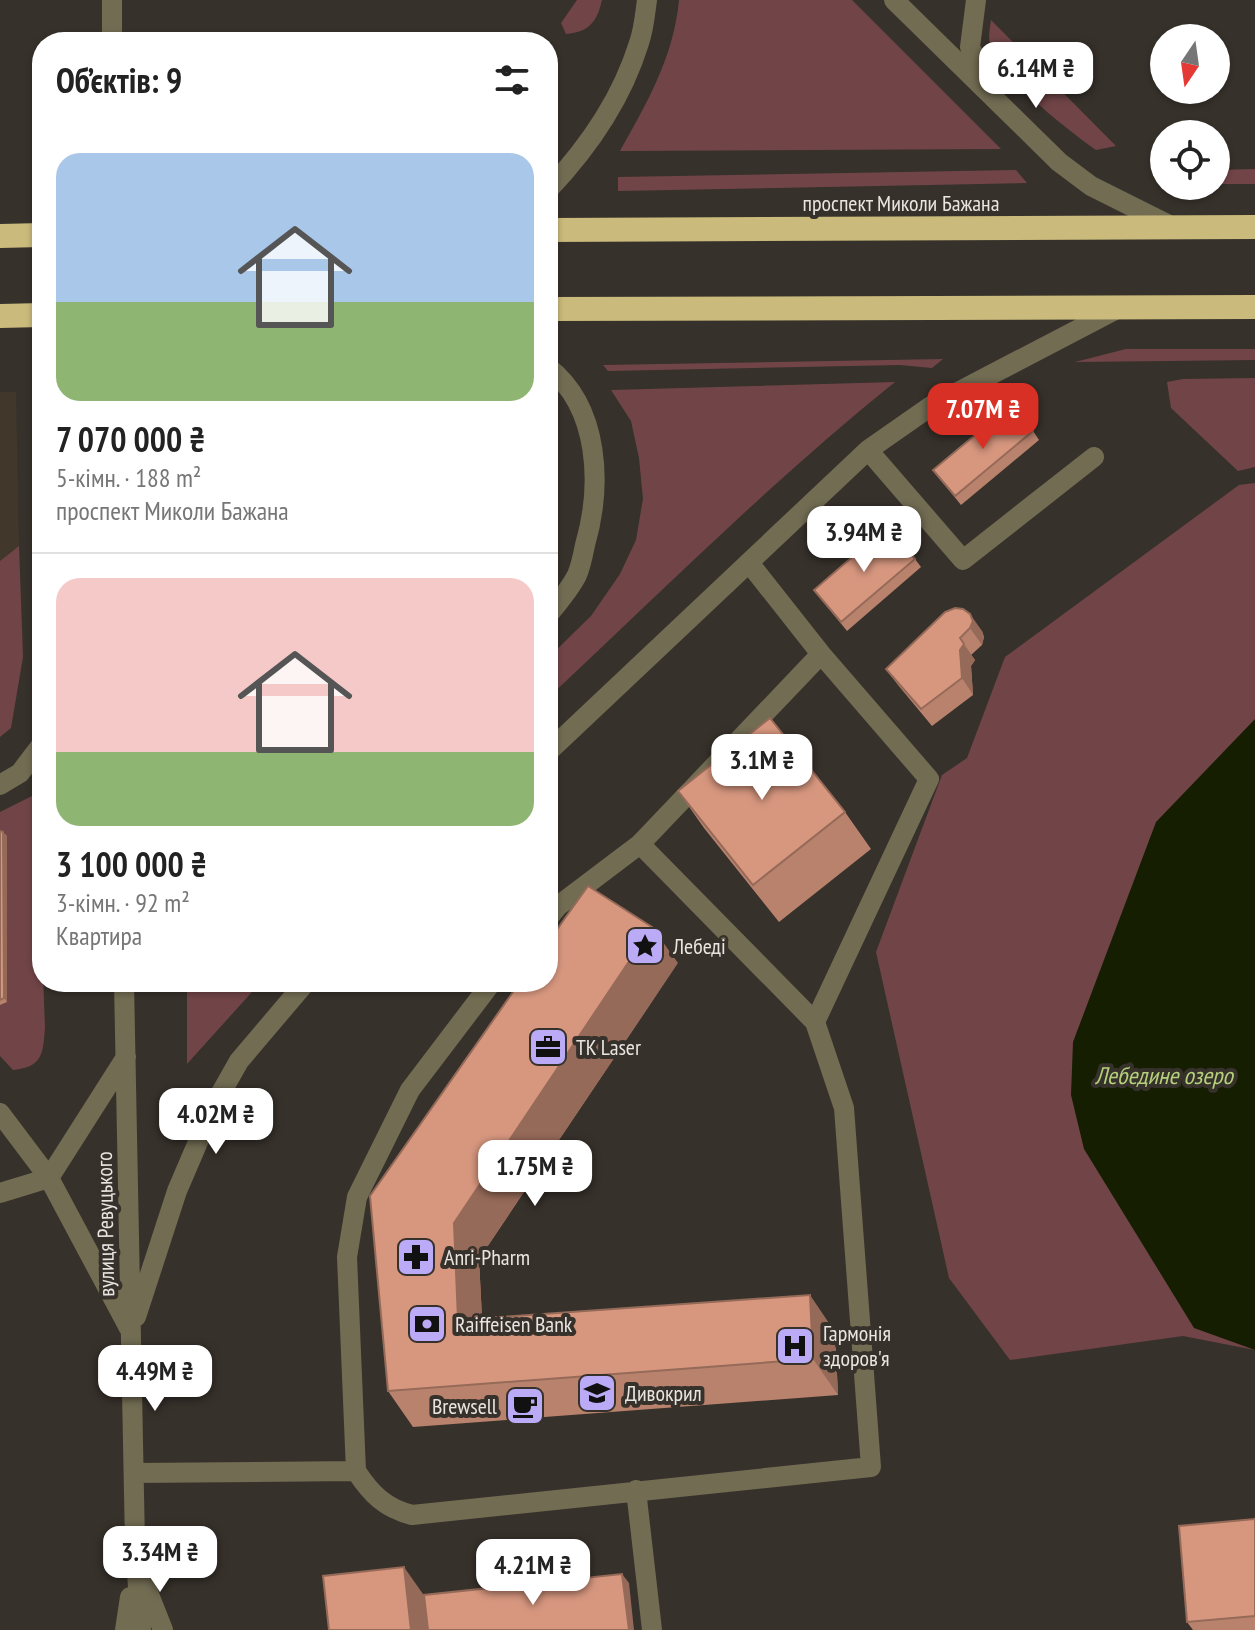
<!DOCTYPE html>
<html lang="uk">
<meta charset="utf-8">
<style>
body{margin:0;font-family:"PT Sans Narrow",sans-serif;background:#f6f6f6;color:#222;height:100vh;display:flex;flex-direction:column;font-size:30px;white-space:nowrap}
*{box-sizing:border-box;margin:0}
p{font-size:26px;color:#767676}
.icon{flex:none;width:44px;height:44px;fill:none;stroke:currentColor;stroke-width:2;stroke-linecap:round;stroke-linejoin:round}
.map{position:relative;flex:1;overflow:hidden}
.panel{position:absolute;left:32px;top:32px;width:526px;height:960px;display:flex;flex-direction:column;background:#fff;border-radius:32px;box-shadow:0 2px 6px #0004}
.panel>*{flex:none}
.needle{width:52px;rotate:193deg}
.buttons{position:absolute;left:1150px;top:24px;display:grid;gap:16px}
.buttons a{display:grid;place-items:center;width:80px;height:80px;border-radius:50%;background:#fff;box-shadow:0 2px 6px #0004;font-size:40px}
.price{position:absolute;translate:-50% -68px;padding:0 18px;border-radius:16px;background:#fff;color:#222;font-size:26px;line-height:52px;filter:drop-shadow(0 2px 4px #0008)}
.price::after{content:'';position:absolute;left:50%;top:48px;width:24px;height:18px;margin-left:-12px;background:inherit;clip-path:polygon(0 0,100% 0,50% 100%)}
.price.on{background:#d93025;color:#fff}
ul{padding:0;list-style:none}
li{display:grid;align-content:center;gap:16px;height:424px;padding:0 24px}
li+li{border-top:2px solid #e0e0e0}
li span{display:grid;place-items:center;height:248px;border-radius:24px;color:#555}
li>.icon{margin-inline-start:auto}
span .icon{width:144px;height:144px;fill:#fffc;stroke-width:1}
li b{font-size:34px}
h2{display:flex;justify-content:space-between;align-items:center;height:96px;padding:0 24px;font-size:34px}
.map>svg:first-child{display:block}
.built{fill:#41372b}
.green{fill:#714548}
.water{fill:#161e02}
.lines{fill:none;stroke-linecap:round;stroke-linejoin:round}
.minor{stroke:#726c53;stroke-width:20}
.highway{stroke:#caba7b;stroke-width:24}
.wall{fill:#b9826d}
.shaded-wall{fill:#966a59}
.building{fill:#d7977f;stroke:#966a59;stroke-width:2}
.labels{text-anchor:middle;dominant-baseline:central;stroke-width:8;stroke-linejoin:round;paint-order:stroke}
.street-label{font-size:22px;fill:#e9e5e1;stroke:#37312b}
.poi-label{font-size:22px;fill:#e9e5e1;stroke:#37312b;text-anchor:start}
.water-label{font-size:24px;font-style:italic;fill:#b5d07b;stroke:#37312b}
</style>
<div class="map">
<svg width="1255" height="1630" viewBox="0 0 1255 1630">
<rect width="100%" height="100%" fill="#37312b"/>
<path class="built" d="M0,392H16L19,546L0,561Z"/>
<path class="green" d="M577,0H602C597,22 589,32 566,34L561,23Z
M679,0H852L1001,149L620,151C647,103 674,56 679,0Z
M991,20L1116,146L1096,150C1070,132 997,75 990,45C988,37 990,28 991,20Z
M1255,169V184H1216V170Z
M1016,170L1027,183L618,191V177Z
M1126,349H1255V360L1075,362Z
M943,359L932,368L900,365L608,371L603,365Z
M1255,378V467L1238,471L1171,408L1167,382L1183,379Z
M895,382C773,480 662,591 548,698V658L591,616L620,574L636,540L643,499L639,458L631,421L611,390Z
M1255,483V1350L1183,1336L1010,1360L949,1278L876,952L942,775L967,758L1005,657L1239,485Z
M19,546L23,657L11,728L0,737V561Z
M36,794L45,1027C43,1053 43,1067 13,1070L0,1056V812Z
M187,982H261L187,1064Z"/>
<path class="water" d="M1255,719V1350L1194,1328L1084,1149L1071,1095L1073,1042L1156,822Z"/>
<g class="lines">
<path class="minor" d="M112,0V42
M894,0L1059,162L1091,186L1171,226
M976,0L970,47L989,88
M548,190C587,149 622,98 639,43C644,29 645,14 647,0
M548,367C600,408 602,486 585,545C583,555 581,566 577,575C570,589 558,603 548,615
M868,450L963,560L1094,457
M750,564L821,654L929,779L815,1022L640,844L821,654
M548,752L868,450L931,406L1119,308
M0,785L20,773L42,744
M548,918L558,906L640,844
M124,982L135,1544L141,1630
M492,982L410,1090L357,1197L347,1257L356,1471C371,1494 385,1508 412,1515L871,1467L844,1108L815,1022
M0,1113L49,1178L129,1328
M0,1193L49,1178L126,1057
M136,1317L177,1191L213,1107L239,1061L306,982
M134,1473L356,1471
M636,1490L652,1630
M144,1582L163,1630
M125,1630L130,1597"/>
<path class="highway" d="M548,230L1255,227
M0,236L42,235
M548,309L1255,307
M0,316L42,315"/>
</g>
<path class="wall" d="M1033,431L1039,440L961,505L933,470Z
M915,559L921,567L847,631L814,590Z
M945,612L982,631L984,637L982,645L971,655L975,660L971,666L973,695L932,726L898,685L886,669Z
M678,791L845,812L871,849L779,922L704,828Z
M0,831L7,836V1002L0,1005Z
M678,963L479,1259L482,1318L835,1332L838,1395L413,1427L388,1391Z
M1255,1519V1630H1193L1187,1622Z"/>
<path class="shaded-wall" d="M970,614L982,631L984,637L982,645L970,628Z
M964,644L975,660L971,666L973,695L962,678L960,650Z
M3,832L7,836V1002L4,998Z
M652,927L678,963L479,1259L484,1356L458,1320L454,1223Z
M810,1295L835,1332L838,1395L813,1359Z
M404,1567L430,1604L433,1630H411Z
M622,1574L629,1583L634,1630H629Z"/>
<path class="building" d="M1010,406L1033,431L955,496L933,470Z
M887,527L915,559L841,622L814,590Z
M955,608L963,609L970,614L973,621L970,628L960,638L964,644L960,650L962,678L921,709L886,669L945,612Z
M770,718L845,812L753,885L678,791Z
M0,831L3,832L4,998L0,1000Z
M588,886L652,927L454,1223L458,1320L810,1295L813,1359L388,1391L370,1196L520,982H548V942Z
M1255,1519V1616L1187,1622L1179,1526Z
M404,1567L411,1630H329L323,1576Z
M622,1574L629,1630H428L424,1595Z"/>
<defs>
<g id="sight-square" transform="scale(2)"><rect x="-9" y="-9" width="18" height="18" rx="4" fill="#bbaaf6" stroke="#37312b"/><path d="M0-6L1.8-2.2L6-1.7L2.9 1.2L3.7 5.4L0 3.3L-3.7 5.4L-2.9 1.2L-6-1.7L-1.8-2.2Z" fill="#111"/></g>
<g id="office-square" transform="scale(2)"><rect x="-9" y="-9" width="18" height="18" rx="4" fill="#bbaaf6" stroke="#37312b"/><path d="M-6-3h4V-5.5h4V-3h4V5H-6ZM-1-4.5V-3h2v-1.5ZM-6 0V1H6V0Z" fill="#111"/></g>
<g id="pharmacy-square" transform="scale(2)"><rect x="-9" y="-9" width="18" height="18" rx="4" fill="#bbaaf6" stroke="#37312b"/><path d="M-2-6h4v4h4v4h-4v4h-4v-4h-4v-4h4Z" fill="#111"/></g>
<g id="bank-square" transform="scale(2)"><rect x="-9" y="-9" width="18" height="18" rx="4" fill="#bbaaf6" stroke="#37312b"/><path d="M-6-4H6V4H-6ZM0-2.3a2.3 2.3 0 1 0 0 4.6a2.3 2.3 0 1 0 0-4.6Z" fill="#111"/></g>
<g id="hospital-square" transform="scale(2)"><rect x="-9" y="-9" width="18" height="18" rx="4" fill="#bbaaf6" stroke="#37312b"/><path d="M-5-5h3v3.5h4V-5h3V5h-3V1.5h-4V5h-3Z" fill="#111"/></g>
<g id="school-square" transform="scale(2)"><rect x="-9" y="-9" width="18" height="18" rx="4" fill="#bbaaf6" stroke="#37312b"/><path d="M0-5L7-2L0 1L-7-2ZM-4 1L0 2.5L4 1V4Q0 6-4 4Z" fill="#111"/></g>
<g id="cafe-square" transform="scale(2)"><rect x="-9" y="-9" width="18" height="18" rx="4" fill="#bbaaf6" stroke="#37312b"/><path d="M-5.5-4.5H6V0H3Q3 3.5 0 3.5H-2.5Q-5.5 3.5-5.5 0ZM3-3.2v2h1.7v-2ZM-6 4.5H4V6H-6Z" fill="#111"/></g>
</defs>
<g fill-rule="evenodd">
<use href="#sight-square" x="645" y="946"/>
<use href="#office-square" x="548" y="1047"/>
<use href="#pharmacy-square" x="416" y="1257"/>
<use href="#bank-square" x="427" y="1324"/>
<use href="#hospital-square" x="795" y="1346"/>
<use href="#school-square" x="597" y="1393"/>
<use href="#cafe-square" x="525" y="1406"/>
</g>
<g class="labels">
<g class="street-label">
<text x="901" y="203">проспект Миколи Бажана</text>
<text transform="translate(105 1224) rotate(-91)">вулиця Ревуцького</text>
</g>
<g class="poi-label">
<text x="673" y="946">Лебеді</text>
<text x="576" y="1047">TK Laser</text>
<text x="444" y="1257">Anri-Pharm</text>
<text x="455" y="1324">Raiffeisen Bank</text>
<text x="823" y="1333">Гармонія<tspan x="823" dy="25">здоров'я</tspan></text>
<text x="625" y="1393">Дивокрил</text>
<text x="497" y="1406" text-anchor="end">Brewsell</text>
</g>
<g class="water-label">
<text x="1164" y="1075">Лебедине озеро</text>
</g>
</g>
</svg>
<div class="buttons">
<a><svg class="needle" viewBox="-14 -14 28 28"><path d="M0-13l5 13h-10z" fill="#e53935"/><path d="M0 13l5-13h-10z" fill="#767676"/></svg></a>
<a><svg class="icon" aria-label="locate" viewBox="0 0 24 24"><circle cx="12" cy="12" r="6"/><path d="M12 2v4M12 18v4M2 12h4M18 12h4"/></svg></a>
</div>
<b class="price" style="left:1036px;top:110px">6.14M ₴</b>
<b class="price on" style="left:983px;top:451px">7.07M ₴</b>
<b class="price" style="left:864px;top:574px">3.94M ₴</b>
<b class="price" style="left:762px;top:802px">3.1M ₴</b>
<b class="price" style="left:216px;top:1156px">4.02M ₴</b>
<b class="price" style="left:535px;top:1208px">1.75M ₴</b>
<b class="price" style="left:155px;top:1413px">4.49M ₴</b>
<b class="price" style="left:160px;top:1594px">3.34M ₴</b>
<b class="price" style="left:533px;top:1607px">4.21M ₴</b>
<section class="panel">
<h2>Об’єктів: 9<svg class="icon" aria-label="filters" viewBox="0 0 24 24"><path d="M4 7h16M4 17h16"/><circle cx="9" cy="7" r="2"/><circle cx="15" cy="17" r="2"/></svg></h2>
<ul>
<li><span style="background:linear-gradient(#a9c7e8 60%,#8fb573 0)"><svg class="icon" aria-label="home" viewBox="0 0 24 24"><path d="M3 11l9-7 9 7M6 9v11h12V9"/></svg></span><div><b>7 070 000 ₴</b><p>5-кімн. · 188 m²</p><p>проспект Миколи Бажана</p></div></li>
<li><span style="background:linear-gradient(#f6c9c9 70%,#8fb573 0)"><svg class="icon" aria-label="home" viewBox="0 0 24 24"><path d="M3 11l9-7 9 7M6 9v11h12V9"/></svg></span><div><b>3 100 000 ₴</b><p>3-кімн. · 92 m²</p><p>Квартира</p></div></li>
</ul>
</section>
</div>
